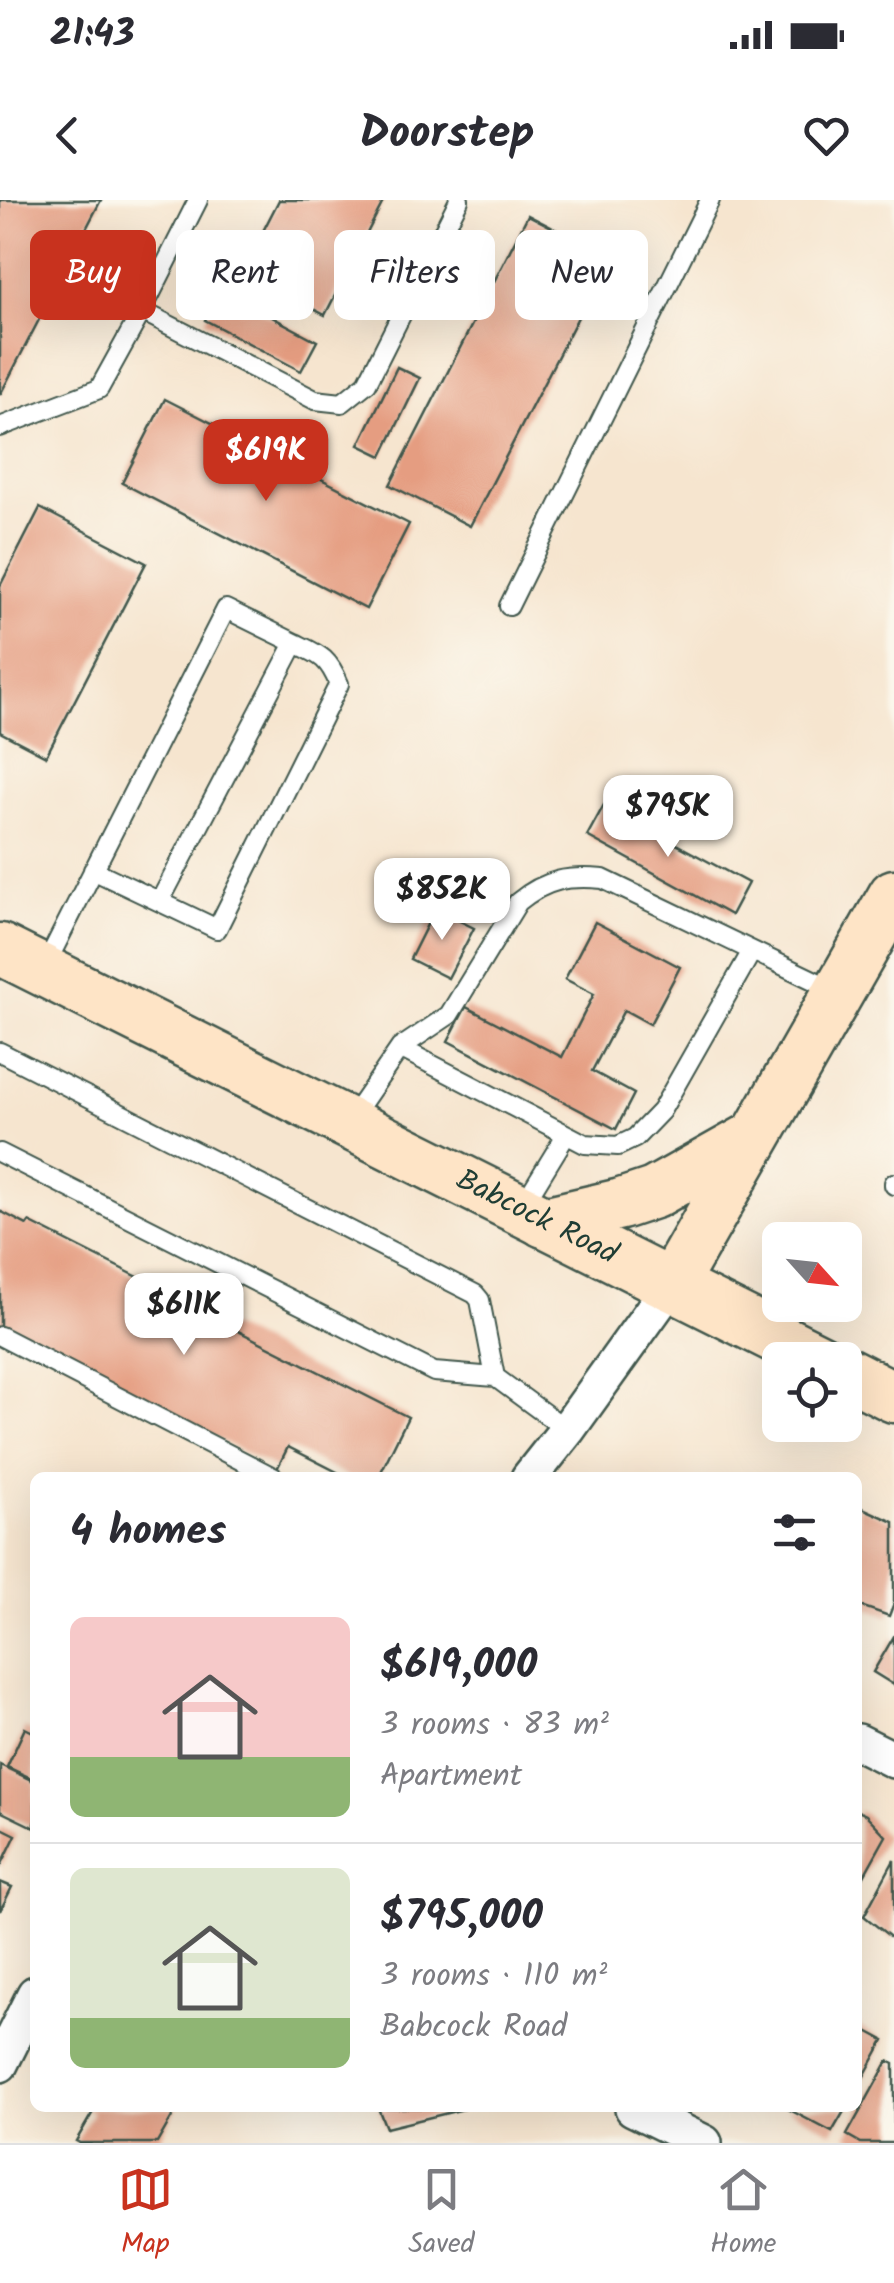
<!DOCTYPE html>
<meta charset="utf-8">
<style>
body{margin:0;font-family:Kalam,sans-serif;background:#f7f7f7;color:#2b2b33;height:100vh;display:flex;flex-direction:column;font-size:38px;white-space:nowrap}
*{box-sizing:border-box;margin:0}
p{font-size:32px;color:#7c7c81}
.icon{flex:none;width:55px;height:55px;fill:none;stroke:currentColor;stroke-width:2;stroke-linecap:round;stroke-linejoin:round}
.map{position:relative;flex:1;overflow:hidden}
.panel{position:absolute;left:30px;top:1272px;width:832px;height:640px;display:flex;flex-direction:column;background:#fff;border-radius:15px;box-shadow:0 10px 40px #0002}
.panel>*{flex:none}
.hud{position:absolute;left:30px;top:30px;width:835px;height:90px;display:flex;gap:20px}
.needle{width:65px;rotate:117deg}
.controls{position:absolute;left:762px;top:1022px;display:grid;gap:20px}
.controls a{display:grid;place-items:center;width:100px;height:100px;border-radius:15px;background:#fff;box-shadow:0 10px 40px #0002;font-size:50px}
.price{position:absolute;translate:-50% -85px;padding:0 22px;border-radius:20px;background:#fff;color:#222;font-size:32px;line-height:65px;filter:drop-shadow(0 2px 5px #0008)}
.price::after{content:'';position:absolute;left:50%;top:60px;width:30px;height:22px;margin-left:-15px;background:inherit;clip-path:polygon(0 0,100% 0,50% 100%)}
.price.on{background:#c8321e;color:#fff}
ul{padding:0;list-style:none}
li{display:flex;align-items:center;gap:30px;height:250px;padding:0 40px}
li+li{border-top:2px solid #e1e1e2}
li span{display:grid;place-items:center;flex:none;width:280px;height:200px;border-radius:15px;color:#555}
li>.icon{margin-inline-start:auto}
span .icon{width:120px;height:120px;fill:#fffc;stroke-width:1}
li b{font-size:42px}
h2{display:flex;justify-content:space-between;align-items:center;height:120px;padding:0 40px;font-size:42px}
.pill{padding:0 35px;border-radius:15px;background:#fff;box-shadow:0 10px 40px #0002;font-size:35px;line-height:90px}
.pill.on{background:#c8321e;color:#fff}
.status{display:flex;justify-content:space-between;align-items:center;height:70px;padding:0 50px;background:#fff;direction:ltr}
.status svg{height:28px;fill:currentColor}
header{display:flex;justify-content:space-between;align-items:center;height:130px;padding:0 40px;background:#fff;font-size:45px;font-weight:700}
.tab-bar{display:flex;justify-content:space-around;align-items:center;height:140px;border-top:2px solid #e1e1e2;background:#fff;font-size:28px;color:#7c7c81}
.tab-bar a{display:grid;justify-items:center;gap:5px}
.tab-bar .on{color:#c8321e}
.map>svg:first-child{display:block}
.building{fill:#e59d81}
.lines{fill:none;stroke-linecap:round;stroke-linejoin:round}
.lane-casing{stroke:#3f564b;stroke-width:22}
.street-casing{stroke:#3f564b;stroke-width:40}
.secondary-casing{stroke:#3f564b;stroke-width:55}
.lane{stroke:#fff;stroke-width:18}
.street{stroke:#fff;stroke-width:35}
.secondary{stroke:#fee4c6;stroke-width:50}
.labels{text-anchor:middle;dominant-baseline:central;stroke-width:10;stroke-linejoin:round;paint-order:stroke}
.street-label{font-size:30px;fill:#1f3d34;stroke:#fbf7ec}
</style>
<div class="status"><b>21:43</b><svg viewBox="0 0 49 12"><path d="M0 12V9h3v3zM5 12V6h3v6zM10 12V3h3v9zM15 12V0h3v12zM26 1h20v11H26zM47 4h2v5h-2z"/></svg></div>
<header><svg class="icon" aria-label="back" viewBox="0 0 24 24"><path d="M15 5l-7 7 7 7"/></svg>Doorstep<svg class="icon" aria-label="heart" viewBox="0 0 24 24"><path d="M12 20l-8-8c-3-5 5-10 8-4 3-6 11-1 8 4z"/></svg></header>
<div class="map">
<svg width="894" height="1943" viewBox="0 0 894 1943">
<rect width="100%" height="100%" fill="#fbf7ec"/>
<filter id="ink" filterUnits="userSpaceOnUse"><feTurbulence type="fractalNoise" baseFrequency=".01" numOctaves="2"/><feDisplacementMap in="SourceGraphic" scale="20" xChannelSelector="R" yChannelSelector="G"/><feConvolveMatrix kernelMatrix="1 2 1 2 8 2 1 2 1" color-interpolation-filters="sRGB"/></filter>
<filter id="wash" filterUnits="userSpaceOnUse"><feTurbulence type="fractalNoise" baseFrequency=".0048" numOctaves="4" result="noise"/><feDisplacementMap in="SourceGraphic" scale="40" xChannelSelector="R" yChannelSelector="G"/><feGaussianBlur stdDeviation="2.25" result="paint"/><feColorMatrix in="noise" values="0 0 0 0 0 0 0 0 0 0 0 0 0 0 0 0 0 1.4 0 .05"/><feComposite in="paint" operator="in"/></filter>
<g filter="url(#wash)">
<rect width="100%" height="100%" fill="#f6e5cf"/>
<g id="blocks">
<path class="building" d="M0,0H101L0,195Z
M279,0H384L325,115L242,72Z
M528,15L609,57L470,326L390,285Z
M221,90L317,141L301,171L205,120Z
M397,167L420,178L382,256L359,245Z
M165,199L409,324L366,409L122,283Z
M40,308L146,363L46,556L0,532V386Z
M604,605L748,683L731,715L587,636Z
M435,709L474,728L448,778L410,759Z
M595,722L680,767L650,824L624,810L592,871L634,894L616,929L448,841L466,807L562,857L594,794L565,779Z
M0,1011L27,1025L29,1022L146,1081L148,1078L192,1101L189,1106L408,1217L378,1278H349L288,1247L277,1269L0,1128Z
M858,1306L894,1322V1403L889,1416L861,1406L858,1413Z
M894,1436V1485L873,1472Z
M25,1528L35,1533V1580L7,1567Z
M0,1565L35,1582V1628L0,1611Z
M858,1611L866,1615L886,1636L862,1679L858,1677Z
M0,1627L16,1635L0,1668Z
M894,1660V1740L864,1716Z
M0,1682L12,1687L0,1711Z
M858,1826L884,1840L858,1887Z
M888,1861L894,1864V1943H861L847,1935Z
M85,1908H177L157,1943H80L76,1941L93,1912Z
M378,1908H464V1909L386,1928Z
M786,1908H846L832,1932Z"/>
</g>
</g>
<g filter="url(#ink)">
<use href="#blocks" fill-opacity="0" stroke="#3f564b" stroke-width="2.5"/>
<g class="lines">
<g class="lane-casing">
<path id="lane" d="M198,0L142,111L315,200L342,203L367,183L459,0
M0,227L99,189L142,111
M509,406L710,0
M93,670L217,729L339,484C328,457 320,455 295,443L160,701
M45,766L226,409L295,443
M400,848L585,944L618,946L635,938L661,911L752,751
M0,852L475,1094L480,1100L495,1177L567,1230
M349,922L400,848L449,815L518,702C546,679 568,676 603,679L834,790
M0,953L434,1172L495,1177
M894,983V985
M522,1007L566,935
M0,1136L275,1278"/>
</g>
<g class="street-casing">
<path id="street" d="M529,1278L567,1230L671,1085
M858,1542L894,1560
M0,1864L35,1794
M633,1908L704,1943"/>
</g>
<g class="secondary-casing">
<g id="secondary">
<path id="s1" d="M0,749L821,1160"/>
<path d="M544,1022L621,1004L654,993L752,938"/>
<path d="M671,1085L894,695"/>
<path d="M845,1172L894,1197"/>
</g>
</g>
<use href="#lane" class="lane"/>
<use href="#street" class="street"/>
<use href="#secondary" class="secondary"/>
</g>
</g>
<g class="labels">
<g class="street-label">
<text stroke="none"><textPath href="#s1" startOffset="600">Babcock Road</textPath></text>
</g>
</g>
</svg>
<div class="controls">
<a><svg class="needle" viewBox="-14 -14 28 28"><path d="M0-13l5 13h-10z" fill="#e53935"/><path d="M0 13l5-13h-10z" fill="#7c7c81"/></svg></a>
<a><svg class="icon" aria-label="locate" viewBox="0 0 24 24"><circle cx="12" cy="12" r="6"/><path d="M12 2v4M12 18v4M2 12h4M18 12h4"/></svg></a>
</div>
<b class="price on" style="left:266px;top:304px">$619K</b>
<b class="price" style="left:668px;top:660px">$795K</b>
<b class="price" style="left:442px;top:743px">$852K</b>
<b class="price" style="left:184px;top:1158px">$611K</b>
<div class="hud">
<a class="pill on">Buy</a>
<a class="pill">Rent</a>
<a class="pill">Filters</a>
<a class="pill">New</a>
</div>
<section class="panel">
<h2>4 homes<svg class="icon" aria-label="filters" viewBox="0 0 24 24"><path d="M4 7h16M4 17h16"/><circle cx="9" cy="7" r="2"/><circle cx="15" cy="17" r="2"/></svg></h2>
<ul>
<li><span style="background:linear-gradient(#f6c9c9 70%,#8fb573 0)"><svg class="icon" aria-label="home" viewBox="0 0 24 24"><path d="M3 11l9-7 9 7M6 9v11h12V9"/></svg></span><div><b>$619,000</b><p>3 rooms · 83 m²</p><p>Apartment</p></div></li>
<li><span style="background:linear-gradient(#dfe7d0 75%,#8fb573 0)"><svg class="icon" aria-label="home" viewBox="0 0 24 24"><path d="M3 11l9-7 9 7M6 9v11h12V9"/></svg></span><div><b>$795,000</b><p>3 rooms · 110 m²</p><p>Babcock Road</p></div></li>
</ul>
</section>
</div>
<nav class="tab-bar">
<a class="on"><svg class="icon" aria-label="map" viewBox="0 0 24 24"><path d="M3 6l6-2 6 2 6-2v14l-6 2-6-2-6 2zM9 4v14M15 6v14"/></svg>Map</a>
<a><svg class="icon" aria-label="saved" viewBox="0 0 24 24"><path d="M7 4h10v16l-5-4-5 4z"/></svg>Saved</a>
<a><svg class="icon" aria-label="home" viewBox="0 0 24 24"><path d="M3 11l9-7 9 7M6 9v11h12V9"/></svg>Home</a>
</nav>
